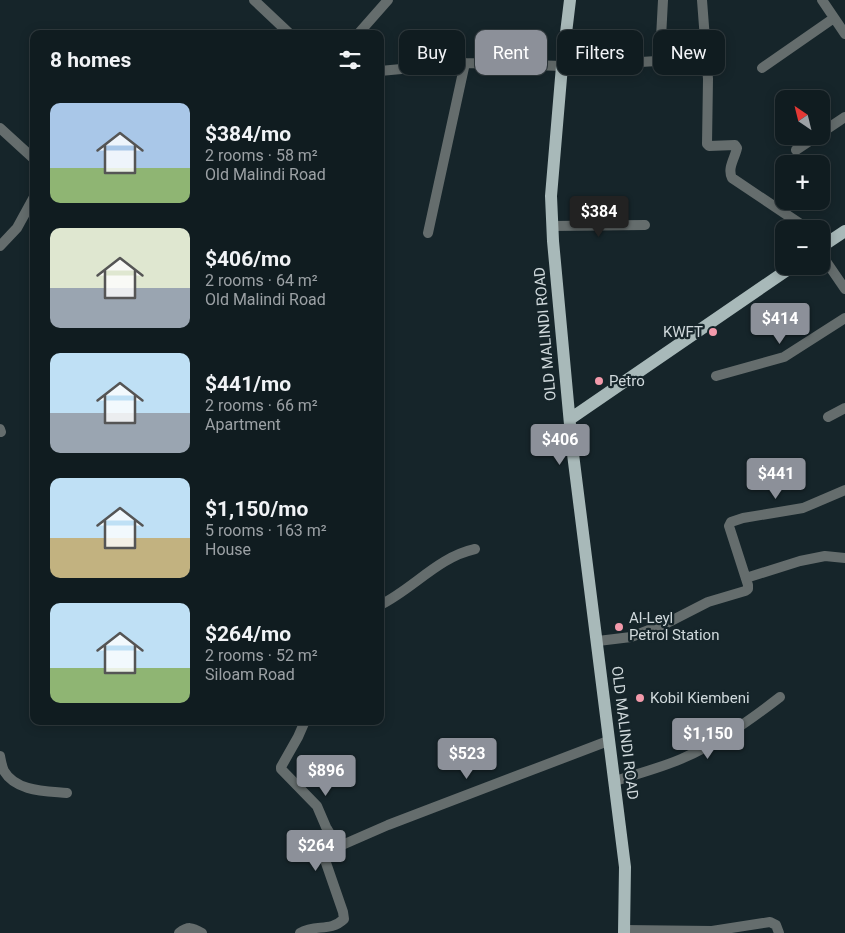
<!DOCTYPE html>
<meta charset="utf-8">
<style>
body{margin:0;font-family:Roboto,sans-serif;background:#1e292d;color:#f1f3f6;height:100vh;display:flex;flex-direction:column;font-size:19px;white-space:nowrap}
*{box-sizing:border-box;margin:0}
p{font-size:16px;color:#9ca1a5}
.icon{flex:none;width:28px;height:28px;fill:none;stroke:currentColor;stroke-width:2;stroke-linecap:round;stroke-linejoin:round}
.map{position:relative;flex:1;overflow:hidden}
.details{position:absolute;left:30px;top:30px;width:354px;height:695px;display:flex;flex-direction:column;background:#101c20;border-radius:10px;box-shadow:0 2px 12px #0003,0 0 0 1px #303a3e}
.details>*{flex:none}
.guide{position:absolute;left:399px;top:30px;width:371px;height:45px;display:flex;gap:10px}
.needle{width:32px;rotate:325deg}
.fabs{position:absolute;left:775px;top:90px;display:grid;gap:10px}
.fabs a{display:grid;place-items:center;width:55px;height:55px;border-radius:10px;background:#101c20;box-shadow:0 2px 12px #0003,0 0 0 1px #303a3e;font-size:25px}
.price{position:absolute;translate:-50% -42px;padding:0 11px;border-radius:5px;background:#8c9099;color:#fff;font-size:16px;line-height:32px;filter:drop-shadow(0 1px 2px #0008)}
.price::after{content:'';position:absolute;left:50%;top:30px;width:15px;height:11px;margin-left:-8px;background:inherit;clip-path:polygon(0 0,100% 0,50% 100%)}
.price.current{background:#222;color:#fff}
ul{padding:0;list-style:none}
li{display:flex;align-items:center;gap:15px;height:125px;padding:0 20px}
li span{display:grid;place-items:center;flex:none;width:140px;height:100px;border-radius:10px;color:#555}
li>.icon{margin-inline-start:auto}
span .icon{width:60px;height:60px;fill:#fffc;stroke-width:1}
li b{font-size:21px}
h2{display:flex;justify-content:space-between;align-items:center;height:60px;padding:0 20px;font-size:21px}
.chip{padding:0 18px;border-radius:10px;background:#101c20;box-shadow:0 2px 12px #0003,0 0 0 1px #303a3e;font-size:18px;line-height:45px}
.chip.current{background:#8c9099;color:#fff}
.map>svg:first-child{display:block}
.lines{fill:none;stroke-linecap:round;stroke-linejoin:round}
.minor{stroke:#656d6d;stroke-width:10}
.major{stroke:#a8b9b9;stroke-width:12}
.poi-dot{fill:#f39aab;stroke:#16252a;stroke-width:2}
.labels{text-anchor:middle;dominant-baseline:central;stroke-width:4.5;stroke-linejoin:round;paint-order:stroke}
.poi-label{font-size:15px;fill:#d0d9dc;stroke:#16252a;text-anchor:start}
.street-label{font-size:15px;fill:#d0d9dc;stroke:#16252a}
</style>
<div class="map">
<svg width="845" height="933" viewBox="0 0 845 933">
<rect width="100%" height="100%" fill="#16252a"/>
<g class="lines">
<path class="minor" d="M254,0L290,34
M702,0L708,79L707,144L709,146L735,145L737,148C735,158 727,168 732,178L808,229
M822,0L845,34
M358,34L388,0
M563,59L592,65L657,61L660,57L663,0
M762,68L834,18
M380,71L465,63L562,66
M0,128L34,159
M821,133L845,117
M796,150L817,136
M552,226L645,225
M428,233L465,63
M0,246L17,228L34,197
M821,254L845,289
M716,376L784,357L845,318
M828,417L845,408
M0,429L1,432
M746,578L800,561L825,556L845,558
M380,605C413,589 438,557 475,549
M598,641L631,637L667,623L708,602L745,591L748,589V585L729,526L731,522L743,518L803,508L845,490
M305,721L298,737L281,767V769L317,806L326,827L338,847
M0,756C1,761 2,767 4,771C16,792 47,791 67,793
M615,781C637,774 660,768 681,759C718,743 749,721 780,697
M624,930L712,931L770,922L776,925L779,933
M179,933C188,926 192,927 202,933
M300,933C316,923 329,933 344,919L343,912L325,860L327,854L333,849L388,825L608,741"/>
<path class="major" d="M570,0L562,66L551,196L553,241L572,446L625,867L624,933
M821,247L845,231
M570,419L793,266"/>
</g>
<g class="poi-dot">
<circle cx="713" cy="332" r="5"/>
<circle cx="599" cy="381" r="5"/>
<circle cx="619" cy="627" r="5"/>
<circle cx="640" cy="698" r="5"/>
</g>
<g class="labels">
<g class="poi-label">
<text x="703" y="332" text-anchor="end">KWFT</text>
<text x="609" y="381">Petro</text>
<text x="629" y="618">Al-Leyl<tspan x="629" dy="17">Petrol Station</tspan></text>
<text x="650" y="698">Kobil Kiembeni</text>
</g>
<g class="street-label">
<text transform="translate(545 334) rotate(-95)">OLD MALINDI ROAD</text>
<text transform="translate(625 733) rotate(83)">OLD MALINDI ROAD</text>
</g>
</g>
</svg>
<div class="fabs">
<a><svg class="needle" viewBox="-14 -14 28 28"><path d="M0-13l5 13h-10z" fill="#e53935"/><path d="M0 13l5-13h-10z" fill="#9ca1a5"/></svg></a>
<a>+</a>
<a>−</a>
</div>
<b class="price current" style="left:599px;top:238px">$384</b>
<b class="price" style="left:780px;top:345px">$414</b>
<b class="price" style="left:560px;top:466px">$406</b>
<b class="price" style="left:776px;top:500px">$441</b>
<b class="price" style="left:708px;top:760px">$1,150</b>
<b class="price" style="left:467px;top:780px">$523</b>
<b class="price" style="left:326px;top:797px">$896</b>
<b class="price" style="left:316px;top:872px">$264</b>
<div class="guide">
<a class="chip">Buy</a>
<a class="chip current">Rent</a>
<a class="chip">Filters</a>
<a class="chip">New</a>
</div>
<section class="details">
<h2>8 homes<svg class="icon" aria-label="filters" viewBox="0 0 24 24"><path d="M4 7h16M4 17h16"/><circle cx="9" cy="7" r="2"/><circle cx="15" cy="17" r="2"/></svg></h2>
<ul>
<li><span style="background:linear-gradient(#a9c7e8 65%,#8fb573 0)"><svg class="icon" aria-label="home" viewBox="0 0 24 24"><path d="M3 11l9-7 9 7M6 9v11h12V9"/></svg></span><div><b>$384/mo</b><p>2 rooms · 58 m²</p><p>Old Malindi Road</p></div></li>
<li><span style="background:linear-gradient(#dfe7d0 60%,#9aa5b1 0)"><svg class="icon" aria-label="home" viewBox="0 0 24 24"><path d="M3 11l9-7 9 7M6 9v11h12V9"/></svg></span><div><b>$406/mo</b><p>2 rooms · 64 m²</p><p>Old Malindi Road</p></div></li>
<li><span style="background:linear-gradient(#bfe0f5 60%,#9aa5b1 0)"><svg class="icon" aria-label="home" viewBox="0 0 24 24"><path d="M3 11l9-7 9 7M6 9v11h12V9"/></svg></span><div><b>$441/mo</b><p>2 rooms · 66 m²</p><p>Apartment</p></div></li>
<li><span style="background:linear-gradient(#bfe0f5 60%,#c2b280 0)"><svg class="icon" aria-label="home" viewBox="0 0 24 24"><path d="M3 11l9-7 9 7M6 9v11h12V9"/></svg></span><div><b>$1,150/mo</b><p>5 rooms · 163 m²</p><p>House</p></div></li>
<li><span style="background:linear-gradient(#bfe0f5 65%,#8fb573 0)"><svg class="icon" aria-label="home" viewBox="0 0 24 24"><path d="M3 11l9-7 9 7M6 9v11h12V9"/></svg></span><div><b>$264/mo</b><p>2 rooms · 52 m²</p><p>Siloam Road</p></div></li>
</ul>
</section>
</div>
